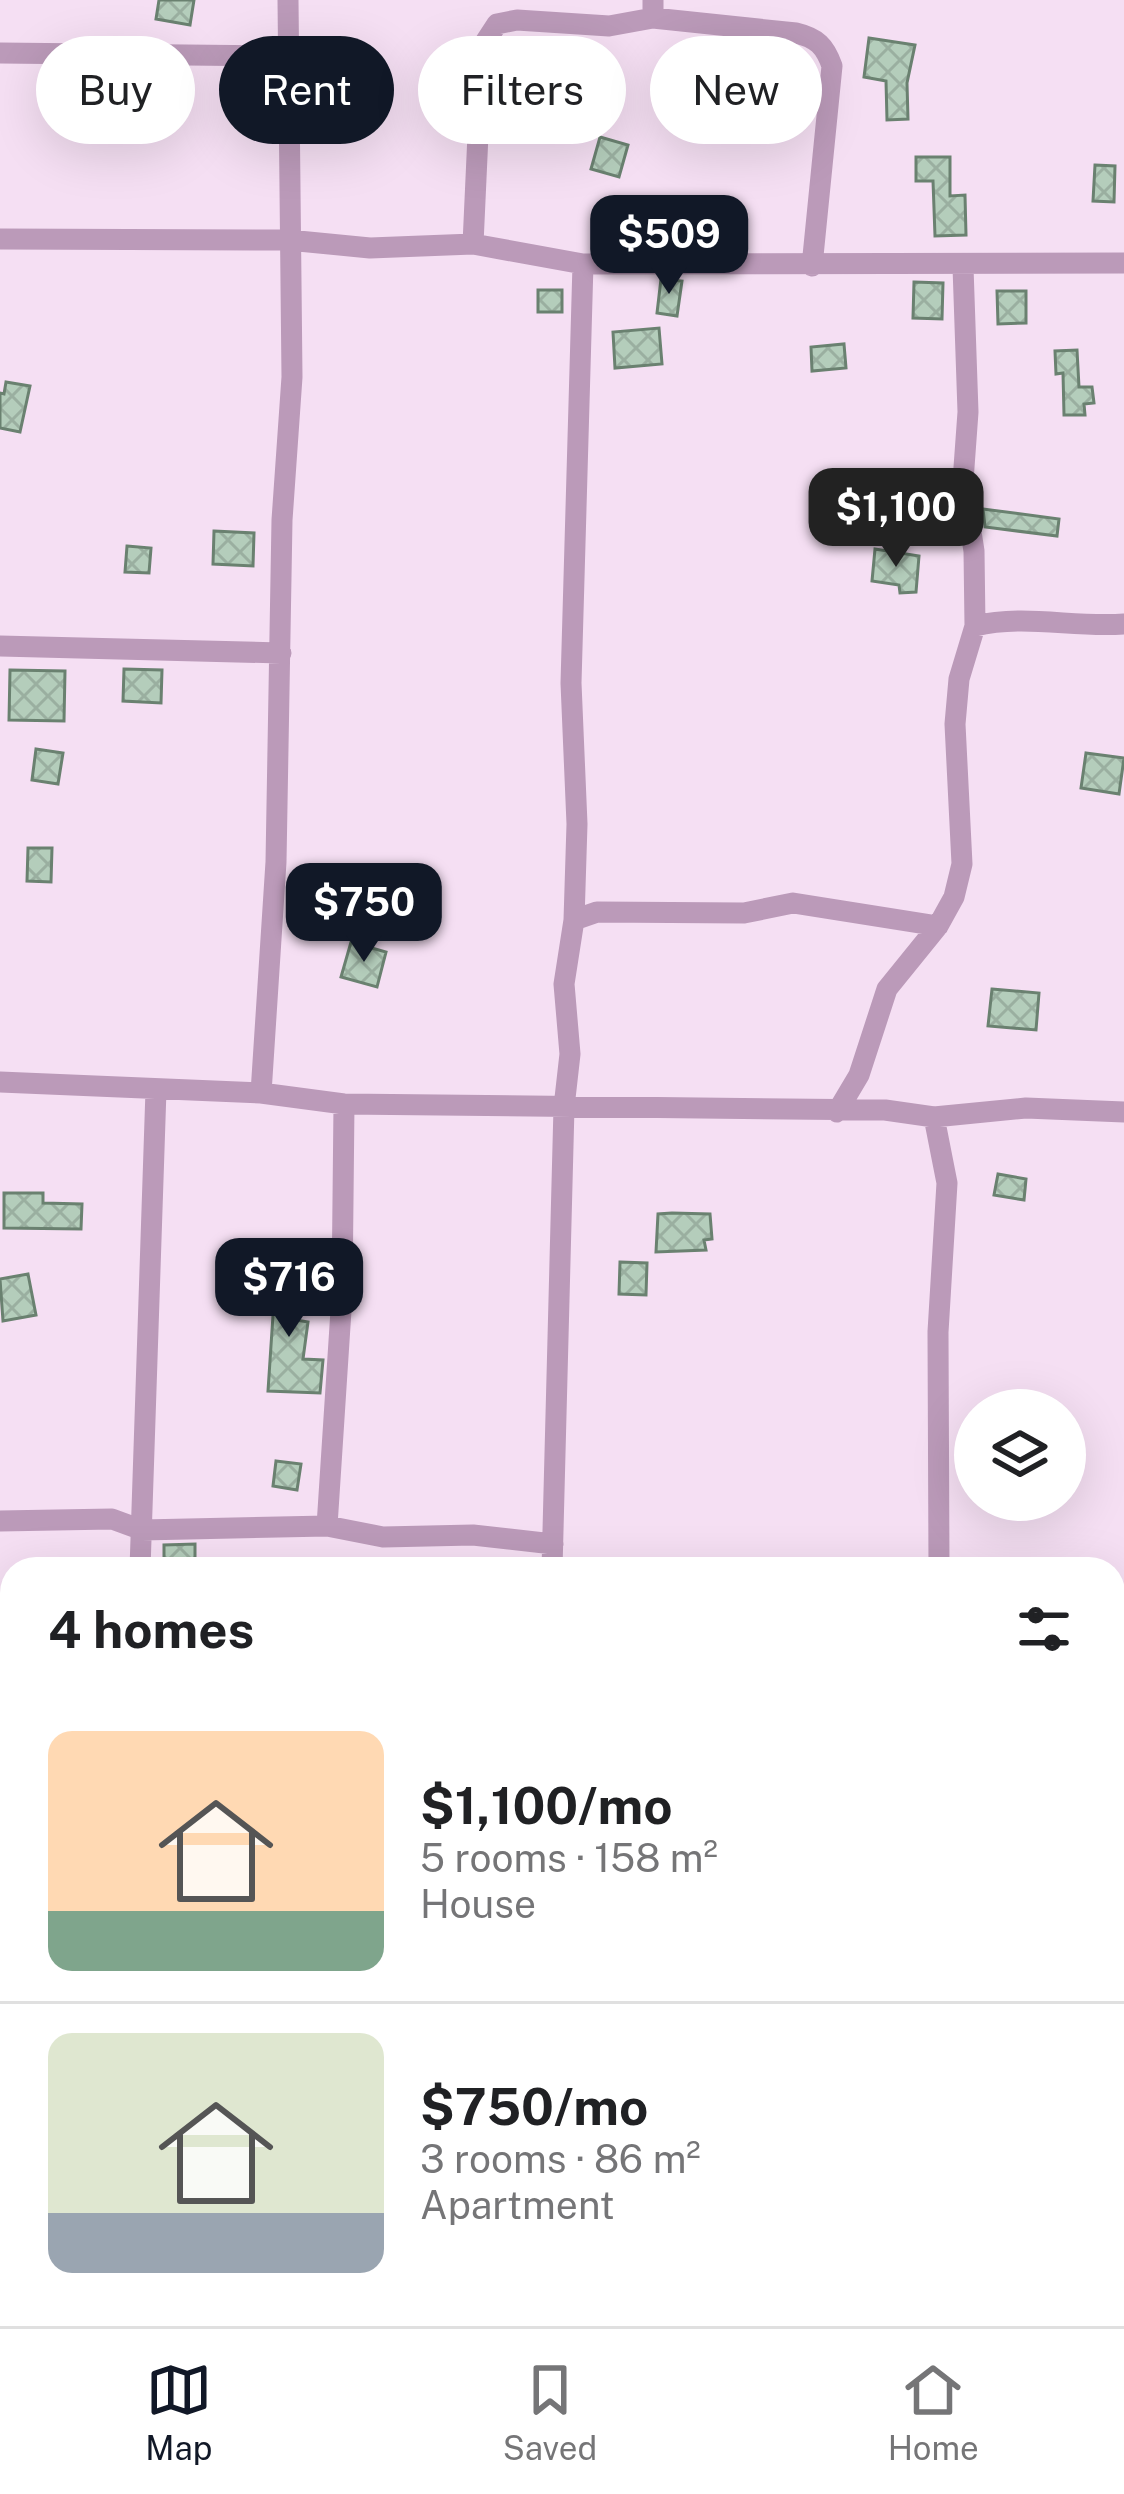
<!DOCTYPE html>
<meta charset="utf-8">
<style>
body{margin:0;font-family:"Public Sans",sans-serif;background:#f2f2f2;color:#202124;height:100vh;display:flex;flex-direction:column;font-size:45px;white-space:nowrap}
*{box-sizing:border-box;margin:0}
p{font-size:39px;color:#757577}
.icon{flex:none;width:66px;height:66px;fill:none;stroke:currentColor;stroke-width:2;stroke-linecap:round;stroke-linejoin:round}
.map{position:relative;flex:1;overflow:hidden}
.details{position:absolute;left:0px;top:1557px;width:1125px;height:771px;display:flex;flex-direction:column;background:#fff;border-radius:36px 36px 0 0;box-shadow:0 12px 48px #0002}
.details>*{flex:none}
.hud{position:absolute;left:36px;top:36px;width:1053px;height:108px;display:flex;gap:24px}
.fabs{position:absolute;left:954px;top:1389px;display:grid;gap:24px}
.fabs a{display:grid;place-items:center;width:132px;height:132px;border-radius:50%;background:#fff;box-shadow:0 12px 48px #0002;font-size:60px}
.price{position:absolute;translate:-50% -102px;padding:0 27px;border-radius:24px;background:#111827;color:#fff;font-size:39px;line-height:78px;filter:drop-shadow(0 3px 6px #0008)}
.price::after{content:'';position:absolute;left:50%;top:72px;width:36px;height:27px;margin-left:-18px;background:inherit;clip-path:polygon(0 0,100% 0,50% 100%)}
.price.active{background:#222;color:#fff}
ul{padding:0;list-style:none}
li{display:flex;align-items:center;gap:36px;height:300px;padding:0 48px}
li+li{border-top:3px solid #e0e0e0}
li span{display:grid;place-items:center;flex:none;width:336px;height:240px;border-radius:24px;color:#555}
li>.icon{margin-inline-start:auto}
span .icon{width:144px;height:144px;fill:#fffc;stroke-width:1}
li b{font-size:51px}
h2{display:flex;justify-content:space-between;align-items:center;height:144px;padding:0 48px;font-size:51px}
.tag{padding:0 42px;border-radius:54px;background:#fff;box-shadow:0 12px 48px #0002;font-size:42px;line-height:108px}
.tag.active{background:#111827;color:#fff}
.tab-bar{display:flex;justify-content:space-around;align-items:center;height:168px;border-top:3px solid #e0e0e0;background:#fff;font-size:33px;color:#757577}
.tab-bar a{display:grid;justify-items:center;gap:6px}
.tab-bar .active{color:#111827}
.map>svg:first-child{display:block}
.building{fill:url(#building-cross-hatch);stroke:#6a8170;stroke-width:3}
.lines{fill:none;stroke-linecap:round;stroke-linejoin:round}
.minor{stroke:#bb9ab9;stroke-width:21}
</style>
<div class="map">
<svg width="1124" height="2326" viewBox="0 0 1124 2326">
<defs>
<pattern id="building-cross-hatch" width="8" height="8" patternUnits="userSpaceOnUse" patternTransform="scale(3)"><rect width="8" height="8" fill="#b4cdbb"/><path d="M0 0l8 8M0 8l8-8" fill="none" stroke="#9aafa0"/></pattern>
</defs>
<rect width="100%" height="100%" fill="#f5dff3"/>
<path class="building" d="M159,0H194L190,25L156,19Z
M869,38L915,45L907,83L908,119L887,120L886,81L864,77Z
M494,116L540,117V136H493Z
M600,137L628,145L619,177L591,169Z
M916,157H950V196L965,195L966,235L935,236L933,181H916Z
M1095,165L1115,166L1114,202L1093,201Z
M661,279L682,281L677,316L657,313Z
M914,282L943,283L942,319L913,318Z
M538,290H562V312H538Z
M997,291H1026V323L998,324Z
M659,328L662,364L615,368L613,332Z
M844,344L846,368L812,371L811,347Z
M1077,350L1079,387H1092L1094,403L1084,404L1085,415H1064L1063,373L1056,374L1055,351Z
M6,382L30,386L20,432L0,428V393L4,394Z
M983,509L1059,519L1057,536L985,527Z
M214,531L254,533L253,566L213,564Z
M127,546L151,548L149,573L125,572Z
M875,549L919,556L916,592L900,593L899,585L872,581Z
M124,669L162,670L161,703L123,701Z
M10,670L65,671L64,721L9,720Z
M36,749L63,753L58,784L32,780Z
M1086,753L1124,758L1119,794L1081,788Z
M28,848H52L51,882L27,881Z
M351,942L386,952L377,987L341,977Z
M992,989L1039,993L1036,1030L988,1026Z
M998,1174L1026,1179L1024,1200L994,1195Z
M4,1193H43V1203L82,1204L81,1229L4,1228Z
M672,1213L710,1214L712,1239L704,1240L706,1250L656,1252L658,1214Z
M620,1262L647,1263L646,1295L619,1294Z
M28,1274L36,1315L3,1321L0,1279Z
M259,1275L300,1280L296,1320L308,1322L303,1359L323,1360L320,1393L268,1391L274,1300L257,1298Z
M276,1461L301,1464L297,1490L273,1486Z
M195,1544V1569H164V1545Z"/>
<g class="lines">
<path class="minor" d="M653,18L796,33C817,38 825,46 832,66L812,266
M0,53L287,56
M0,239L288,240L370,248L473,244L482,47L497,24L517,20L609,26L653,18V0
M473,244L583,264L1124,263
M975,626C1026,614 1073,628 1124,624
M0,646L281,653
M574,920L597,912L744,913L793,903L938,926
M0,1082L261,1093L344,1104L885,1110L934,1117L1026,1108L1124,1112
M261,1093L276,862L282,520L292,377L288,0
M837,1112L859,1075L887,989L938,926L954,897L962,864L955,724L959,679L975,626L974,551L963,481L968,412L963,267
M934,1117L947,1183L938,1332L939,1569
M0,1521L112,1519L142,1530L327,1526L342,1295L344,1104
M327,1526L383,1537L473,1535L553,1544
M140,1569L156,1090
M552,1569L564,1107L570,1054L564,984L574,920L577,824L571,683L583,264
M1113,1600L1124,1598
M0,1909L12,1910
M1113,1943H1124
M1113,2238L1124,2240
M0,2301H12
M104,2316L106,2326
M475,2326L478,2316
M771,2326L773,2316"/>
</g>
</svg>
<div class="fabs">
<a><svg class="icon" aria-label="layers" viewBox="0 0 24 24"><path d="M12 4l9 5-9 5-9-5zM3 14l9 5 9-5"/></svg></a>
</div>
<b class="price" style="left:669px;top:297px">$509</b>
<b class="price active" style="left:896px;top:570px">$1,100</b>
<b class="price" style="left:364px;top:965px">$750</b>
<b class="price" style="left:289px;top:1340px">$716</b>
<div class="hud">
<a class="tag">Buy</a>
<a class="tag active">Rent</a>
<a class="tag">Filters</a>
<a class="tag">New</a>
</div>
<section class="details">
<h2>4 homes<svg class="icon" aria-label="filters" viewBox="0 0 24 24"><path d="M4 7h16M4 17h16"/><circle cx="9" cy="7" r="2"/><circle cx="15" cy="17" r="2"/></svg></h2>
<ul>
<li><span style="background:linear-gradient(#ffd9b3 75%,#7fa58c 0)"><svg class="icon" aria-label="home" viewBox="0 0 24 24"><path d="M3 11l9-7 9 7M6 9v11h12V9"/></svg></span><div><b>$1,100/mo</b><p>5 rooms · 158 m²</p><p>House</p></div></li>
<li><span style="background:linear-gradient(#dfe7d0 75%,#9aa5b1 0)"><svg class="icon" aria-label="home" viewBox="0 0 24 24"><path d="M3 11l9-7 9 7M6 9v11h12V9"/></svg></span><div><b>$750/mo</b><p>3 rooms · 86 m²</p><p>Apartment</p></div></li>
</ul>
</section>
</div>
<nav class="tab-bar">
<a class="active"><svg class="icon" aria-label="map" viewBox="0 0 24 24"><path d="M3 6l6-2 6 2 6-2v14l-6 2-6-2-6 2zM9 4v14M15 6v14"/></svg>Map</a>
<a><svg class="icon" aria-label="saved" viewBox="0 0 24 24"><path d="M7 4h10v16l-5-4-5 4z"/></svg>Saved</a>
<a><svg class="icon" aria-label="home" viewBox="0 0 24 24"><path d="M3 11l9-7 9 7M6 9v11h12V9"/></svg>Home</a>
</nav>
